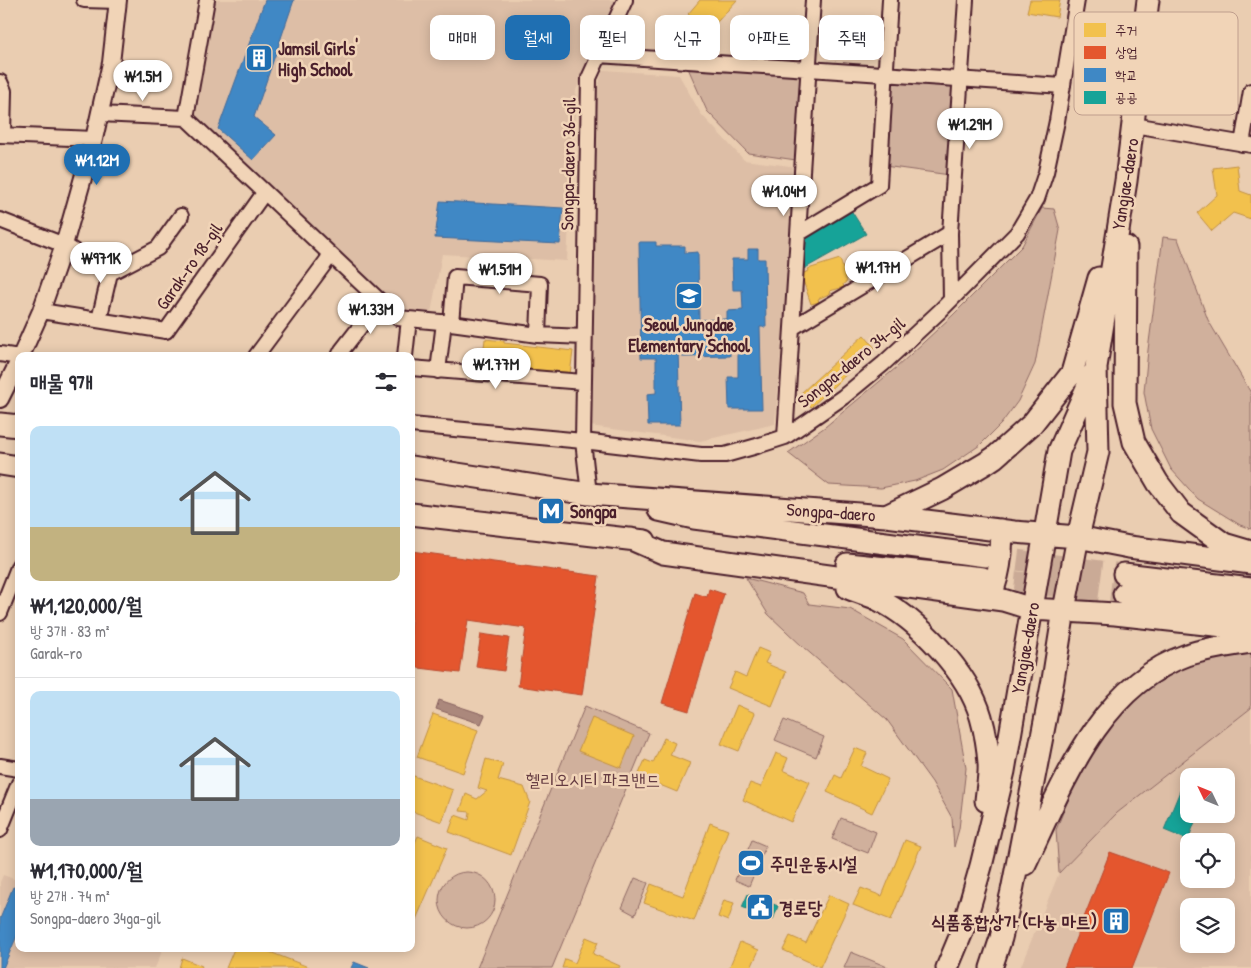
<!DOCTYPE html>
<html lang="ko">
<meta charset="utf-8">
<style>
body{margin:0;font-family:"Patrick Hand","Poor Story",sans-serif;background:#f2f2f3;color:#2b2b33;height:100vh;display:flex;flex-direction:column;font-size:19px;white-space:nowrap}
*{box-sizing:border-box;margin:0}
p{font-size:16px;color:#7c7c81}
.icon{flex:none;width:28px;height:28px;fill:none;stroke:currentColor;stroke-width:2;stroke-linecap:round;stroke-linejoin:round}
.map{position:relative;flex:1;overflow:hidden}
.details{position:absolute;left:15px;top:352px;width:400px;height:600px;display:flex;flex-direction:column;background:#fff;border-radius:10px;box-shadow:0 2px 12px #0003}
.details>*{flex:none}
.guide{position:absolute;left:430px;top:15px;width:475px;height:45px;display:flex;gap:10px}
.needle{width:32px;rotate:313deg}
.buttons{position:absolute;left:1180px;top:768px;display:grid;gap:10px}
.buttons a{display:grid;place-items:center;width:55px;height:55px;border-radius:10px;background:#fff;box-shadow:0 2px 12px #0003;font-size:25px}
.price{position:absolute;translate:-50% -42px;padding:0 11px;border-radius:18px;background:#fff;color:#222;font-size:16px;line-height:32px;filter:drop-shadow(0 1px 2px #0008)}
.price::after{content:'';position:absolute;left:50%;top:30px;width:15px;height:11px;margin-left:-8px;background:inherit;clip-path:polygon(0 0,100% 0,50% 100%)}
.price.current{background:#1f6fb2;color:#fff}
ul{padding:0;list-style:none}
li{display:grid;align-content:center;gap:10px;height:265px;padding:0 15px}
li+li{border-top:1px solid #e1e1e2}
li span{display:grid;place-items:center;height:155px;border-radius:10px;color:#555}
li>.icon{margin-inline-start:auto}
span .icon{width:90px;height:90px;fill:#fffc;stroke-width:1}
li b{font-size:21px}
h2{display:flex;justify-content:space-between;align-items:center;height:60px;padding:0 15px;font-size:21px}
.tag{padding:0 18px;border-radius:10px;background:#fff;box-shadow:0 2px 12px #0003;font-size:18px;line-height:45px}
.tag.current{background:#1f6fb2;color:#fff}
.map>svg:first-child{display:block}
.built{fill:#ddbea6;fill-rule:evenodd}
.green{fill:#d0b09c;stroke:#8d6864}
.water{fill:#ab887c;stroke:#845e5c}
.homes{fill:#f2c14e;stroke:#c09044}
.shops{fill:#e4572e;stroke:#b6462d}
.schools{fill:#3f88c5;stroke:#426897}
.public{fill:#17a398;stroke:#267b77}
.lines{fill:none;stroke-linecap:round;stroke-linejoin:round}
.primary-tunnel{stroke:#caaa96;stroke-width:21;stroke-dasharray:21 11;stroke-linecap:butt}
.minor-casing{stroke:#4a1f2b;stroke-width:18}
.tertiary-casing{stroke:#4a1f2b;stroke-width:20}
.primary-casing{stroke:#4a1f2b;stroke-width:25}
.minor{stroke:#f1d4b7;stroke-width:14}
.tertiary{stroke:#f1d4b7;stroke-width:16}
.primary{stroke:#f1d4b7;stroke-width:21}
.labels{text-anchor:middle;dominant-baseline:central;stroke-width:5;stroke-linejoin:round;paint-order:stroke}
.poi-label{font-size:18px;font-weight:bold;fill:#4a1f2b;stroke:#f1d4b7;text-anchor:start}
.street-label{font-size:18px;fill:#4a1f2b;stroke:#f1d4b7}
.park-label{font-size:18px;fill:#653c42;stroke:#f1d4b7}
.key{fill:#f1d4b7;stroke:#bf9e8d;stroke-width:1}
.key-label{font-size:14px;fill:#4a1f2b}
</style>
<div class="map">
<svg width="1251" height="968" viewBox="0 0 1251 968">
<rect width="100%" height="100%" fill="#eacdb1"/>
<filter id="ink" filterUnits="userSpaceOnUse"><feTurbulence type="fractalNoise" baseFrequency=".02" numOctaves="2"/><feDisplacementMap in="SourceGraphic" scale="10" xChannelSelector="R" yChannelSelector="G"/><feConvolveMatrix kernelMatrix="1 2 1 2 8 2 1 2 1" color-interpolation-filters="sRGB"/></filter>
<g filter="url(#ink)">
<path class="built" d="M211,0H618L576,90L567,261L442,254L430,318L403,317L190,117Z
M603,70L679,75L701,114L744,160L797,167L775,424L700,441L590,426L595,96Z
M1251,708V968H1020L1059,873L1117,813ZM1189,776H1226V814H1189ZM1189,841H1226V879H1189ZM1189,906H1226V944H1189Z
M3,875L19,881V949H163L155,968H0V882Z"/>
<path class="green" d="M688,68L801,75L796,160L748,153L707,111Z
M890,78L956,82L950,175L884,166Z
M1042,208L1054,209L1060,230L1035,364L1018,401L1001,424L980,445L943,470L915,481L881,488L829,485L788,453L825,427L897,367L953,315L1022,246Z
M1163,237L1178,239L1208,320L1251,393V529L1240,525L1198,499L1171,469L1151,429L1144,392L1148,350Z
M746,578L803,593L809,604L850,609L903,639L952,689L966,768L959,829L954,847L952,818L932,782L887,720L803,647L768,614Z
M1251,650V708L1117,813L1059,873L1056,830L1085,757L1145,685L1187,661Z
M585,706L649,733L552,968H477Z
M784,720L824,737L816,757L775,740Z
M841,818L876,832L868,853L832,839Z
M752,840L766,846L749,886L735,880Z
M439 900a28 28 0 1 1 56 0a28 28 0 1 1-56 0Z
M635,878L648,883L635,915L622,908Z
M851,952L890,968H844Z"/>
<path class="water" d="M439,700L485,715L481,724L436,709Z"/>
<path class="homes" d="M700,0H737L708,32L688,14Z
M1030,0H1060L1057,17L1027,12Z
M1237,165L1240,191L1251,195V219L1233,213L1212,231L1197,213L1217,195L1213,168Z
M840,259L847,282L843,284L844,287L830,291L831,293L818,299L819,302L811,304L801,274L809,271L808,269Z
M864,335L875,348L811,407L800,394Z
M485,339L504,341V343L573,351L570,374L482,363Z
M758,648L770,653L765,663L786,672L772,706L728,688L735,672L746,677Z
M737,705L755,713L739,751L721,744Z
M433,714L478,730L463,773L417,757Z
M592,718L634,736L621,768L578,751Z
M664,738L675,743L670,755L690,763L677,792L638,776L645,760L653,763Z
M855,748L867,753L861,766L888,779L872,813L827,792L835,775L841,778Z
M776,753L788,758L783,770L810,782L791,822L743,800L750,783L761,787Z
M486,759L503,764L498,780L524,787L530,802L511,855L449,832L455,815L469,820L470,812L460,811L466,794L477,799L487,791L478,788Z
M411,775L453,790L442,822L411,811Z
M710,823L728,830L694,921L644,903L651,884L683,896Z
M418,836L447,848L411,931V852Z
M905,840L921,846L891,920L853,905L861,888L882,896Z
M829,895L849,904L820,967L783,950L790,936L806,943Z
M724,900L734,903L728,921L718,917Z
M586,937L598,942L593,954L620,966L619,968H562L565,959L575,963Z
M740,942L759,950L751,968H729Z
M234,949H262L311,968H226Z
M182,958L202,966L201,968H179Z"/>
<path class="shops" d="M411,551L599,576L582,695L518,686L526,628L468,620L460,673L411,667Z
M709,589L724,594L689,711L662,703L695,593L707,597Z
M481,634L509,638L504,671L476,667Z
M1110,852L1169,873L1132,968H1064Z"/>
<path class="schools" d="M265,0H294L254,117L276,135L253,160L218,129Z
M440,201L563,208L560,244L435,238Z
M639,242H656V246H685V253L698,252L699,320L727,319V311L743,310L742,290H733L732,259H748V249H758V259H765L766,327H760L762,409H729L728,377H738V346L730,347V356L683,357V348H678L680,425H648L647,394L656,393V358H641Z
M13,887L19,889V931L3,968H0V919Z
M354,962L369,968H351Z"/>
<path class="public" d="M849,207L866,234L800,271L802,235Z
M1182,786L1189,788V814H1198L1188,840L1164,830Z
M748,894L778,906L773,920L742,907Z"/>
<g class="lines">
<path class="primary-tunnel" d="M986,556L1124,574
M983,578L1124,594"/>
<g class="minor-casing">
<path id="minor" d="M84,0L118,1
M598,55L1063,86
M0,82L4,91L3,135
M99,114L186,118
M186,118L398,318L451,323L538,335L584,337
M186,118L207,0
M1134,125L1251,145
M0,135L94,139
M1242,144L1251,91
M0,220L64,245L110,273L158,248L181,216
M798,234L879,185L890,0
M951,300L950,233L966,0
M41,311L166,331L264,193
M99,320L110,273
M451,323L455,277L540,284L538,335
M792,328L950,233
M0,354L19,357
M256,356L331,255
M339,356L342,350L380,301
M405,356L409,319
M411,368L583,382
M438,371L444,322
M411,425L583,441L701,455H725L757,446L785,437L807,422L843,397L883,364L940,311L1017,233L1037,199L1046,172L1057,121L1077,0
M785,437L813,0
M589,494L583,441L589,78L625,0
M0,613L19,565
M0,766L19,769
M0,830L19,783"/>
</g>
<g class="tertiary-casing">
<path id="tertiary" d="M21,356L41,311L64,245L94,139L111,63L118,0
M0,399L19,361"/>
</g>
<g class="primary-casing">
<path id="primary" d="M1126,247L1125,403L1134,442L1158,483L1181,513L1224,544L1251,552
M0,424L19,426
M0,464L19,467
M411,467L589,494L886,516L1014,532L1078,537L1129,547L1251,563
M659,510L694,518L986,556
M411,514L645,541
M886,516L942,489L986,463L995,457L1032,424L1072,373L1099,278
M631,539L663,553L1003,600L1032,609L1115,614L1251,629
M847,564L983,578
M1124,574L1251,589
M848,588C857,592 867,594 877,599C918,619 968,672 981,717C985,731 988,748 989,763C990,775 987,789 986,801
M1124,594L1251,610
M988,598C999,583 1003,549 1001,530
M1025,864C1062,786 1099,686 1187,655C1207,648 1230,645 1251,642
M947,968L962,932L981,866L1004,771L1059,451L1094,372
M991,968L1001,938L1012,891L1053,680L1064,610L1078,537L1098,452L1096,367L1126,181L1148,0"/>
</g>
<use href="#minor" class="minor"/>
<use href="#tertiary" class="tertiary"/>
<use href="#primary" class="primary"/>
</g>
</g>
<defs>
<g id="building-square" transform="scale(1.4375)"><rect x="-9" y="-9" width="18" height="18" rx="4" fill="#1f6fb2" stroke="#f1d4b7"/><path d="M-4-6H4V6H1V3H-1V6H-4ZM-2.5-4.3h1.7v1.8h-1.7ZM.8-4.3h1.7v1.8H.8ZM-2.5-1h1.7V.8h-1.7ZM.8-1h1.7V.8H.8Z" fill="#fff"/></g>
<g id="school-square" transform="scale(1.4375)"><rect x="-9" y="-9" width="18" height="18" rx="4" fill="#1f6fb2" stroke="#f1d4b7"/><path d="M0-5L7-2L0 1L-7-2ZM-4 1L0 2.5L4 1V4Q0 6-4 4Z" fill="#fff"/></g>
<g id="metro-square" transform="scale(1.4375)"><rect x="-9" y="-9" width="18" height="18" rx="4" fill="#1f6fb2" stroke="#f1d4b7"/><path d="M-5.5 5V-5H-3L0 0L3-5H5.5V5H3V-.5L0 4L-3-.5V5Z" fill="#fff"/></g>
<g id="stadium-square" transform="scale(1.4375)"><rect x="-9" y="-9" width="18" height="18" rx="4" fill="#1f6fb2" stroke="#f1d4b7"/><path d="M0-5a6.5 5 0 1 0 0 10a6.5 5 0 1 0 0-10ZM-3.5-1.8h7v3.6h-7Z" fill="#fff"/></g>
<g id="civic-square" transform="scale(1.4375)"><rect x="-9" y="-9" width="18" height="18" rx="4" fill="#1f6fb2" stroke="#f1d4b7"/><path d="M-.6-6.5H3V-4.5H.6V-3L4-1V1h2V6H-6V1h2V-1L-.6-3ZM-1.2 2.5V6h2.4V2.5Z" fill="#fff"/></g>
</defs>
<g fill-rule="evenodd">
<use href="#building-square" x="259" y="58"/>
<use href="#school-square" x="689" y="296"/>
<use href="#metro-square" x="551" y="511"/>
<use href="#stadium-square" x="751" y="863"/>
<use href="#civic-square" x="760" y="907"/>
<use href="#building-square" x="1116" y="921"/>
</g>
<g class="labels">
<g class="poi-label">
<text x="278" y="48">Jamsil Girls'<tspan x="278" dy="21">High School</tspan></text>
<text x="689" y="324" text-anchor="middle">Seoul Jungdae<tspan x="689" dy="21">Elementary School</tspan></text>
<text x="570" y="511">Songpa</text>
<text x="770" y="863">주민운동시설</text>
<text x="779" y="907">경로당</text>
<text x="1097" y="921" text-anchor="end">식품종합상가 (다농 마트)</text>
</g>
<g class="street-label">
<text transform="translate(568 164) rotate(-89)">Songpa-daero 36-gil</text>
<text transform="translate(1125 184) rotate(-81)">Yangjae-daero</text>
<text transform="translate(189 266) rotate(-55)">Garak-ro 18-gil</text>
<text transform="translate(851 362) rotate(-39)">Songpa-daero 34-gil</text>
<text transform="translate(831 512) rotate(4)">Songpa-daero</text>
<text transform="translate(1025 648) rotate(-80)">Yangjae-daero</text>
</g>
<g class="park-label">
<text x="593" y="779">헬리오시티 파크밴드</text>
</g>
</g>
<rect x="1074" y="12" width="164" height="103" rx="8" class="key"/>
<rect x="1084" y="23" width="22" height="14" fill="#f2c14e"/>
<rect x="1084" y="46" width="22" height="13" fill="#e4572e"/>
<rect x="1084" y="68" width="22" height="14" fill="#3f88c5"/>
<rect x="1084" y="91" width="22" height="13" fill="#17a398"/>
<g class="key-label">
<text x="1115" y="35">주거</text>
<text x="1115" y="57">상업</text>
<text x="1115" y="80">학교</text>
<text x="1115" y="102">공공</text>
</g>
</svg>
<div class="buttons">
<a><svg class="needle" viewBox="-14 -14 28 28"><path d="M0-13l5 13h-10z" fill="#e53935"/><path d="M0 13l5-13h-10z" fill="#7c7c81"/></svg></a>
<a><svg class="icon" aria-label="locate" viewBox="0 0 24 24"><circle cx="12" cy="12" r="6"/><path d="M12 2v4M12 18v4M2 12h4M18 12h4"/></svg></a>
<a><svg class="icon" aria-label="layers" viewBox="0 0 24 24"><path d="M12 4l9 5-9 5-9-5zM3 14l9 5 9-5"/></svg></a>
</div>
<b class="price" style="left:143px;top:102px">₩1.5M</b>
<b class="price" style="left:970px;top:150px">₩1.29M</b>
<b class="price current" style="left:97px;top:186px">₩1.12M</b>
<b class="price" style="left:784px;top:217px">₩1.04M</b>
<b class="price" style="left:101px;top:284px">₩971K</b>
<b class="price" style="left:878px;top:293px">₩1.17M</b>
<b class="price" style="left:500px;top:295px">₩1.51M</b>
<b class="price" style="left:371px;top:335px">₩1.33M</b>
<b class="price" style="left:496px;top:390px">₩1.77M</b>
<div class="guide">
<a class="tag">매매</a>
<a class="tag current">월세</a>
<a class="tag">필터</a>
<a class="tag">신규</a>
<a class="tag">아파트</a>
<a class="tag">주택</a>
</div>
<section class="details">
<h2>매물 9개<svg class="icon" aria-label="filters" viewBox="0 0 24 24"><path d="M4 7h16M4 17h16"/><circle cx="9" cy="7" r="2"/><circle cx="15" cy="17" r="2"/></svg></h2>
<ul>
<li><span style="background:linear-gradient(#bfe0f5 65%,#c2b280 0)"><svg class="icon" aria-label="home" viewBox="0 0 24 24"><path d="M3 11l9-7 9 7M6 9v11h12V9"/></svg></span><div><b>₩1,120,000/월</b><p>방 3개 · 83 m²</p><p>Garak-ro</p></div></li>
<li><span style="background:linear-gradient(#bfe0f5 70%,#9aa5b1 0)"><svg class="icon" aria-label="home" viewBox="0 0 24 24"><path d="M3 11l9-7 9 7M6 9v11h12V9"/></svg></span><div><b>₩1,170,000/월</b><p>방 2개 · 74 m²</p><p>Songpa-daero 34ga-gil</p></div></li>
</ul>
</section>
</div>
